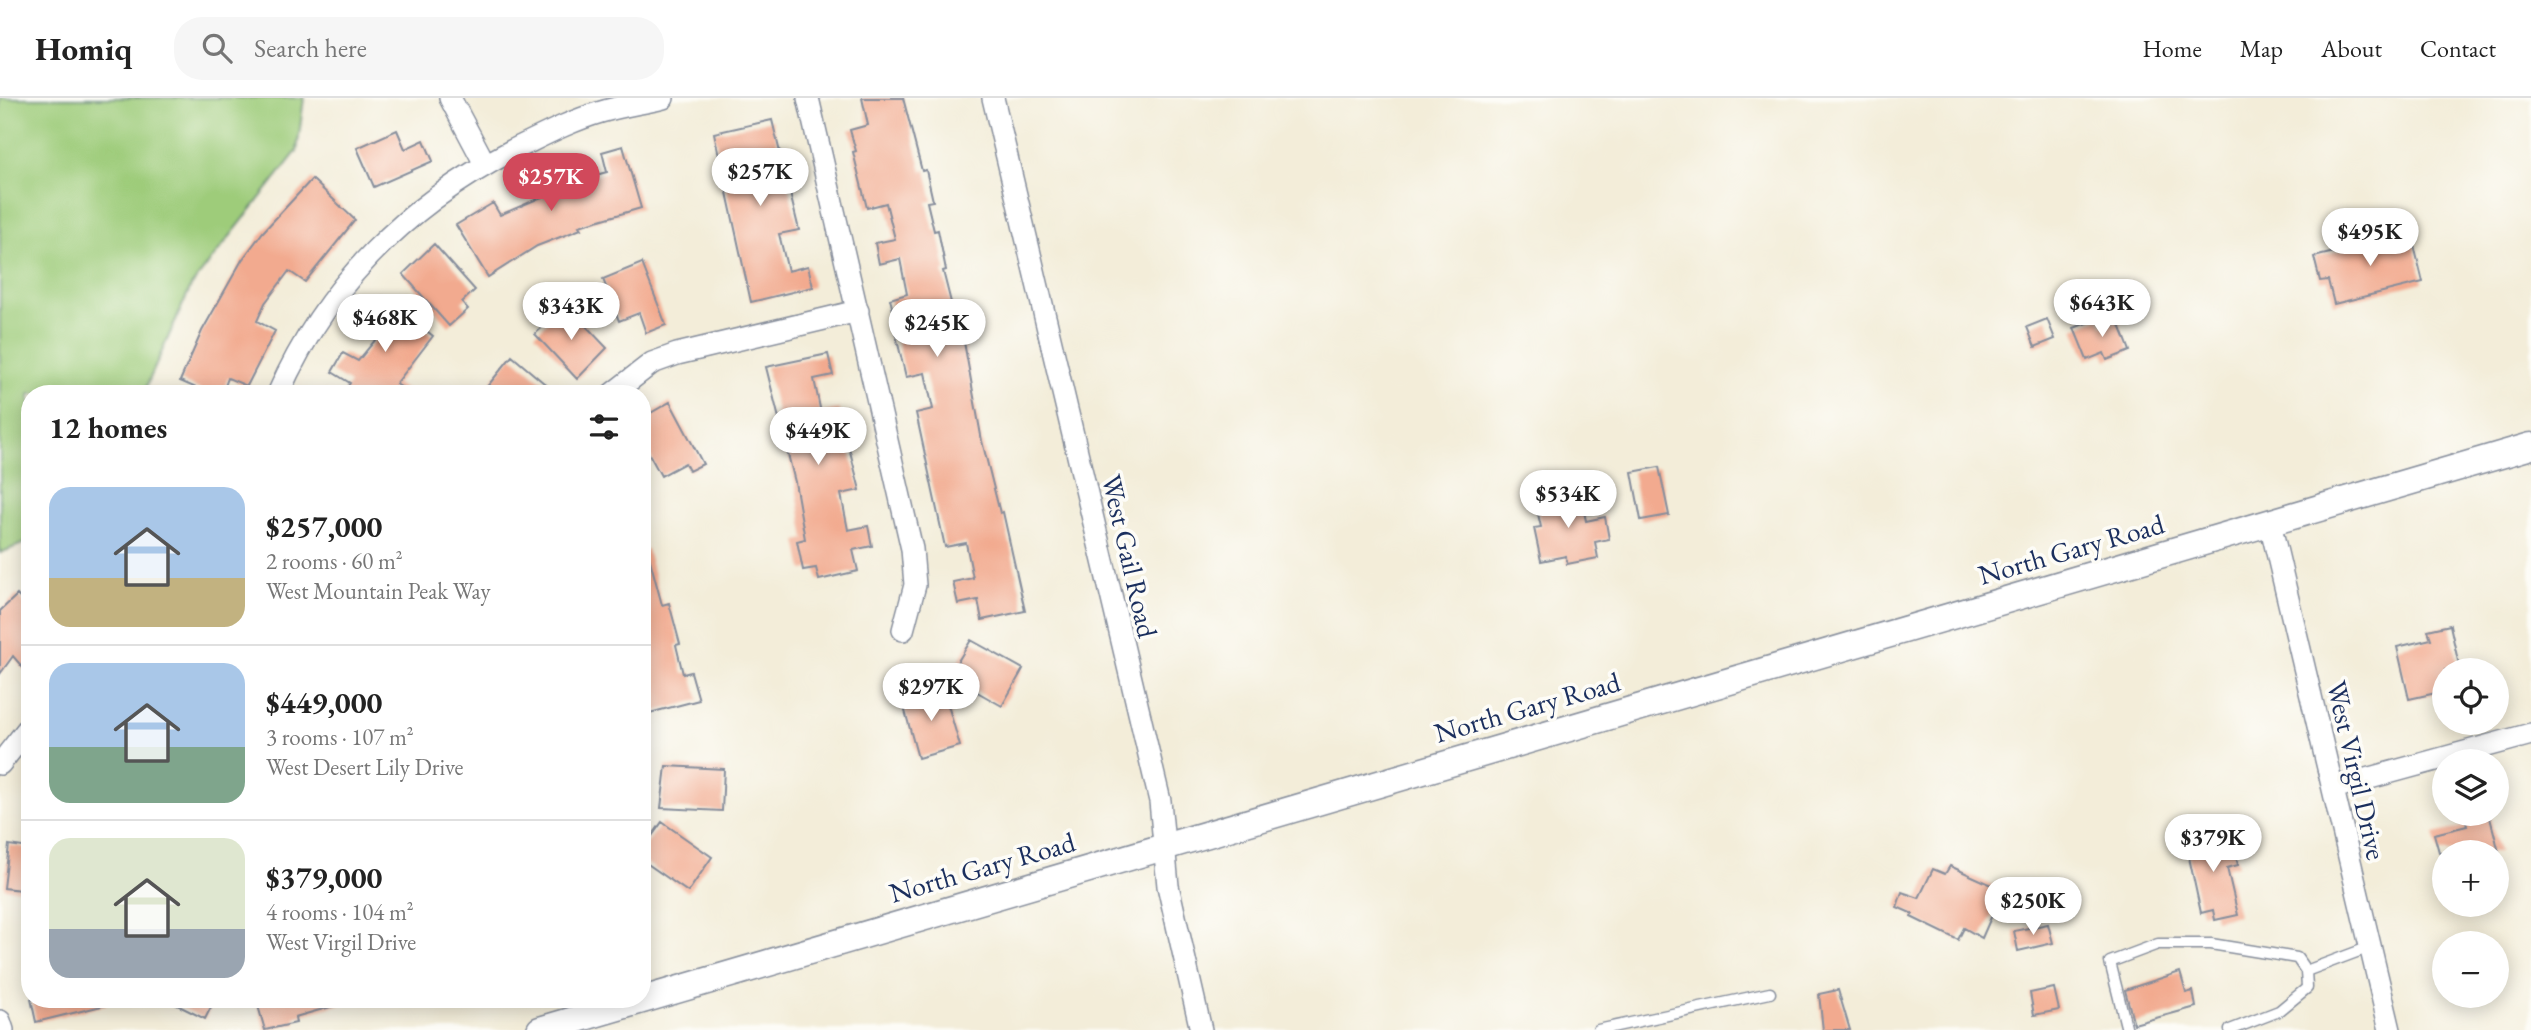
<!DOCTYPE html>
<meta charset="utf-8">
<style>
body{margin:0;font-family:"EB Garamond",serif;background:#f6f6f6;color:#222;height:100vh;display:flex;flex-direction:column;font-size:26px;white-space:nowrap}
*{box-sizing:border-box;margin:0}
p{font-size:23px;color:#767676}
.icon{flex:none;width:38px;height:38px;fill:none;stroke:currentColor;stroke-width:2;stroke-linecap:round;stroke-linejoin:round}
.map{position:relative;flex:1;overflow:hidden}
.sheet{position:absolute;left:21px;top:287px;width:630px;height:623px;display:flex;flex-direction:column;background:#fff;border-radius:28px;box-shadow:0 4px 18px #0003}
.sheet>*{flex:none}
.controls{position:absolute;left:2432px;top:560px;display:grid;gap:14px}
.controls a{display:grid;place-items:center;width:77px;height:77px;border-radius:50%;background:#fff;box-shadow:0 4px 18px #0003;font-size:35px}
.price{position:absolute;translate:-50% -60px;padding:0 16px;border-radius:24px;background:#fff;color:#222;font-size:23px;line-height:46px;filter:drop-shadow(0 2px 4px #0008)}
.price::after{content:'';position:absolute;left:50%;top:42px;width:21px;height:16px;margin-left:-10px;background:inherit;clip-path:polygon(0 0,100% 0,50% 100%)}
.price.selected{background:#d1495b;color:#fff}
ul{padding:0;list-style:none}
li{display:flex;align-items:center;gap:21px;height:175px;padding:0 28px}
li+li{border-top:2px solid #e0e0e0}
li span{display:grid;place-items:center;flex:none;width:196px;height:140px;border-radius:21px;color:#555}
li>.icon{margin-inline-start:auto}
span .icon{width:84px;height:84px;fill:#fffc;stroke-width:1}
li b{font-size:30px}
h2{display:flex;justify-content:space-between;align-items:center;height:84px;padding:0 28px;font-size:30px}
header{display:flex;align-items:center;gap:42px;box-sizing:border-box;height:98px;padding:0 35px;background:#fff;border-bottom:2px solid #e0e0e0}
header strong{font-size:33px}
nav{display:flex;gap:38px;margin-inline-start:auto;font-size:24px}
.search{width:490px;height:63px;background:#f6f6f6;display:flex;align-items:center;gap:18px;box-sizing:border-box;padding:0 24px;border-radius:28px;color:#767676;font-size:26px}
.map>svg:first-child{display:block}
.green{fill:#9ecc7a;stroke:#5c7e6c;stroke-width:2}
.building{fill:#f2aa8f}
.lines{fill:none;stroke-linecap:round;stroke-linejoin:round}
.service-casing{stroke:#878e9c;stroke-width:13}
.minor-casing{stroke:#878e9c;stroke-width:24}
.tertiary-casing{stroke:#878e9c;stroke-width:29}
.service{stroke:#fff;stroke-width:10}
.minor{stroke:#fff;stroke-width:21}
.tertiary{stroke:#fff;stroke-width:26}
.labels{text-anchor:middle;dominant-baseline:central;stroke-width:7;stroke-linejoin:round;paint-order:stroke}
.street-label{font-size:28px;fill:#1b2f5e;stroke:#fdfcf7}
</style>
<header>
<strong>Homiq</strong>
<div class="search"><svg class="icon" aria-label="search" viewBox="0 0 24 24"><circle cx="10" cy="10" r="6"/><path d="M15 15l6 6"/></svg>Search here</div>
<nav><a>Home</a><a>Map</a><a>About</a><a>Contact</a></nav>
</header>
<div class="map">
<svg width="2531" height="932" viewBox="0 0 2531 932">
<rect width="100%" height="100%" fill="#fdfcf7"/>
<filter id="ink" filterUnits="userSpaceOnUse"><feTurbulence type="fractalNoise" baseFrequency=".0143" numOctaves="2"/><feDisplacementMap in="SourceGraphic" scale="14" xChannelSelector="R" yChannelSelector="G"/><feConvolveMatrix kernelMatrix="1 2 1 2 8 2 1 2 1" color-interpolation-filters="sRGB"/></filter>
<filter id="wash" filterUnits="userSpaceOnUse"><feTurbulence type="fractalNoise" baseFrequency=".00686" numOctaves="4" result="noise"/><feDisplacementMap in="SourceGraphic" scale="28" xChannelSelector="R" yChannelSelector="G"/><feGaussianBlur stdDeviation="1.57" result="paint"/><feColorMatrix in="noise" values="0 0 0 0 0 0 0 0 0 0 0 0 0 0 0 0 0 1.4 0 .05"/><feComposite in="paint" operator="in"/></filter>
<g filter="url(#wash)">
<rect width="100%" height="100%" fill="#f3edd9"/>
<path class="green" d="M0,0H304L297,53L191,188L143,296H30V443L0,455Z"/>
<g id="blocks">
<path class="building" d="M862,0H903L922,73L926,72L933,103L927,104L934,133L938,132L946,172L943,173L961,244H964L982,343L1000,415L1003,414L1025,513L982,522L978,502L958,506L953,484L973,480L966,445L945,449L916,315L933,311L925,275L906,279L892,221L895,220L890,201L907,196L900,161L879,166L875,145L895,141L886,105L867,110L853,54L856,53L850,32L868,27Z
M772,22L799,132L779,136L788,173L808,168L813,189L751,204L714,35Z
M397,32L405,51L424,42L433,63L374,89L357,50Z
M623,48L641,110L579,128L581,131L537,148L488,179L456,127L493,105L500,117L542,99L534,80L556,71L562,86L607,74L602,54Z
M312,81L355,122L305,184L289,173L265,205L257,223L275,233L247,288L228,280L222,296H210L180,283L202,233L242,162L263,134Z
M2411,135L2423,184L2334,206L2328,182L2320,183L2314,159Z
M434,146L475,192L462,204L468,211L449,228L403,176Z
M642,165L666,227L646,235L639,215L619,223L603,181Z
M383,198L433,238L396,286L413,296H343L350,285L332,274L343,255L358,263L386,229L369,215Z
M566,207L607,250L577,281L535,236Z
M2099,220L2103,228L2118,222L2130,253L2107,262L2104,255L2087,262L2074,230Z
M2047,221L2055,241L2035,249L2027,229Z
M828,256L833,277L814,281L821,315L839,311L860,392L841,396L848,432L868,428L872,448L853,452L858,473L819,482L816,470L803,472L797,443L805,441L795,384L766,269Z
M512,258L557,296H481Z
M670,304L703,366L689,373L685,365L661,378L642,343V320Z
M1659,369L1669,417L1641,422L1632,374Z
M1580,394L1586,423L1605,419L1609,441L1595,444L1598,460L1567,466L1566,458L1541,463L1534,430L1541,429L1535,403Z
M647,451L662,507L669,505L680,546L676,547L683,576L691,574L699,602L642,617V595L648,593L642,572V452Z
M17,497L30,511V578L13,558L0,576V513Z
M2450,527L2460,572H2445V593L2409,601L2397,549L2431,541L2428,532Z
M971,542L1023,571L1002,608L949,578Z
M943,590L960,648L918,660L902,602Z
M666,668L724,671L722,713L661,710Z
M2464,716H2489L2499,754H2439L2434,736L2467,728Z
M662,724L712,759L688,794L642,762V752Z
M2219,731L2223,751L2234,749L2238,767L2227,770L2238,817L2215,822L2213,812L2201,815L2187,750L2196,748L2194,736Z
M9,747L30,750V793L4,790Z
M1950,768L2003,792L1982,840L1964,830L1958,842L1911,819L1913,816L1897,809L1902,794L1919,800L1933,771L1945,776Z
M2048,826L2053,845L2018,853L2014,833Z
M2180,874L2186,895L2193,893L2196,909L2134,926L2125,892Z
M2054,890L2059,912L2034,917L2030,895Z
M1838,892L1850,932H1823L1819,896Z
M31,901H105L106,907L36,924Z
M165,901H215L205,921Z
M256,901H340L341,906L295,919L296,925L265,932Z"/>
</g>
</g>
<g filter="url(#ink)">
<use href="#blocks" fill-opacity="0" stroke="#878e9c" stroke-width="2"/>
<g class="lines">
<g class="service-casing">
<path id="service" d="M2306,873L2370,849
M1598,932L1770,895
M2127,932L2110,864L2158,846H2211L2297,860L2306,873L2307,890L2279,913L2230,932"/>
</g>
<g class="minor-casing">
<path id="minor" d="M450,0L485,66
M808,0L912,451L915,487L903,532
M993,0L1160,703L1168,788L1201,932
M278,296C326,187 408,106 513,52C542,38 570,23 601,14C621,8 643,5 663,0
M612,296L652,265L677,256L858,213
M2270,425L2390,932
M0,666L30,628
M2333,690L2531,636
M0,923L3,932"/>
</g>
<g class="tertiary-casing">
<path id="tertiary" d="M540,932L2531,348"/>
</g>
<use href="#service" class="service"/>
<use href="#minor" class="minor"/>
<use href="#tertiary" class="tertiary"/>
</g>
</g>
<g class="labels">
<g class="street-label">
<text transform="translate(2071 451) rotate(-16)">North Gary Road</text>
<text transform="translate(1130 458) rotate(77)">West Gail Road</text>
<text transform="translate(1527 609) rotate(-16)">North Gary Road</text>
<text transform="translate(2357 672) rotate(77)">West Virgil Drive</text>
<text transform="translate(982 769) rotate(-16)">North Gary Road</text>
</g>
</g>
</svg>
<div class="controls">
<a><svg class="icon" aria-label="locate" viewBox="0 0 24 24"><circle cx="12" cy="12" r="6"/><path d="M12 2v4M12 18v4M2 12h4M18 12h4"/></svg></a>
<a><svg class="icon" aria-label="layers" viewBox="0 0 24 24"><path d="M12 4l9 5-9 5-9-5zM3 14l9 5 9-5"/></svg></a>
<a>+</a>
<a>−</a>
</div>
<b class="price" style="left:760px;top:110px">$257K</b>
<b class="price selected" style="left:551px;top:115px">$257K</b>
<b class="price" style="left:2370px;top:170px">$495K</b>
<b class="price" style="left:2102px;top:241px">$643K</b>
<b class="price" style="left:571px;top:244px">$343K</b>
<b class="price" style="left:385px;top:256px">$468K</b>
<b class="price" style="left:937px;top:261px">$245K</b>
<b class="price" style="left:818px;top:369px">$449K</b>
<b class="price" style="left:1568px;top:432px">$534K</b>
<b class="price" style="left:931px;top:625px">$297K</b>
<b class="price" style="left:2213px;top:776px">$379K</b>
<b class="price" style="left:2033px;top:839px">$250K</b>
<section class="sheet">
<h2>12 homes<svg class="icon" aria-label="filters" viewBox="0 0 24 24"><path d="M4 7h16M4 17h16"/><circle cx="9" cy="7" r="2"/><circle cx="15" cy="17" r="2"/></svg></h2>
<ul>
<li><span style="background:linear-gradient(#a9c7e8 65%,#c2b280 0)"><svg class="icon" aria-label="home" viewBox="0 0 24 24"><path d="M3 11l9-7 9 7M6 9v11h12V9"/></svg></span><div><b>$257,000</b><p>2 rooms · 60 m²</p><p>West Mountain Peak Way</p></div></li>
<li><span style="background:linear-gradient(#a9c7e8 60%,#7fa58c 0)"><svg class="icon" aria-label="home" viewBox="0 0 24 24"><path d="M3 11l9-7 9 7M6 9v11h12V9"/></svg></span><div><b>$449,000</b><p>3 rooms · 107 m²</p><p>West Desert Lily Drive</p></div></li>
<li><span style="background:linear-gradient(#dfe7d0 65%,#9aa5b1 0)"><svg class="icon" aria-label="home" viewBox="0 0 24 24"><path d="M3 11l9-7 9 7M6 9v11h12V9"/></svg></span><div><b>$379,000</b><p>4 rooms · 104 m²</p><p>West Virgil Drive</p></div></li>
</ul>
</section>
</div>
